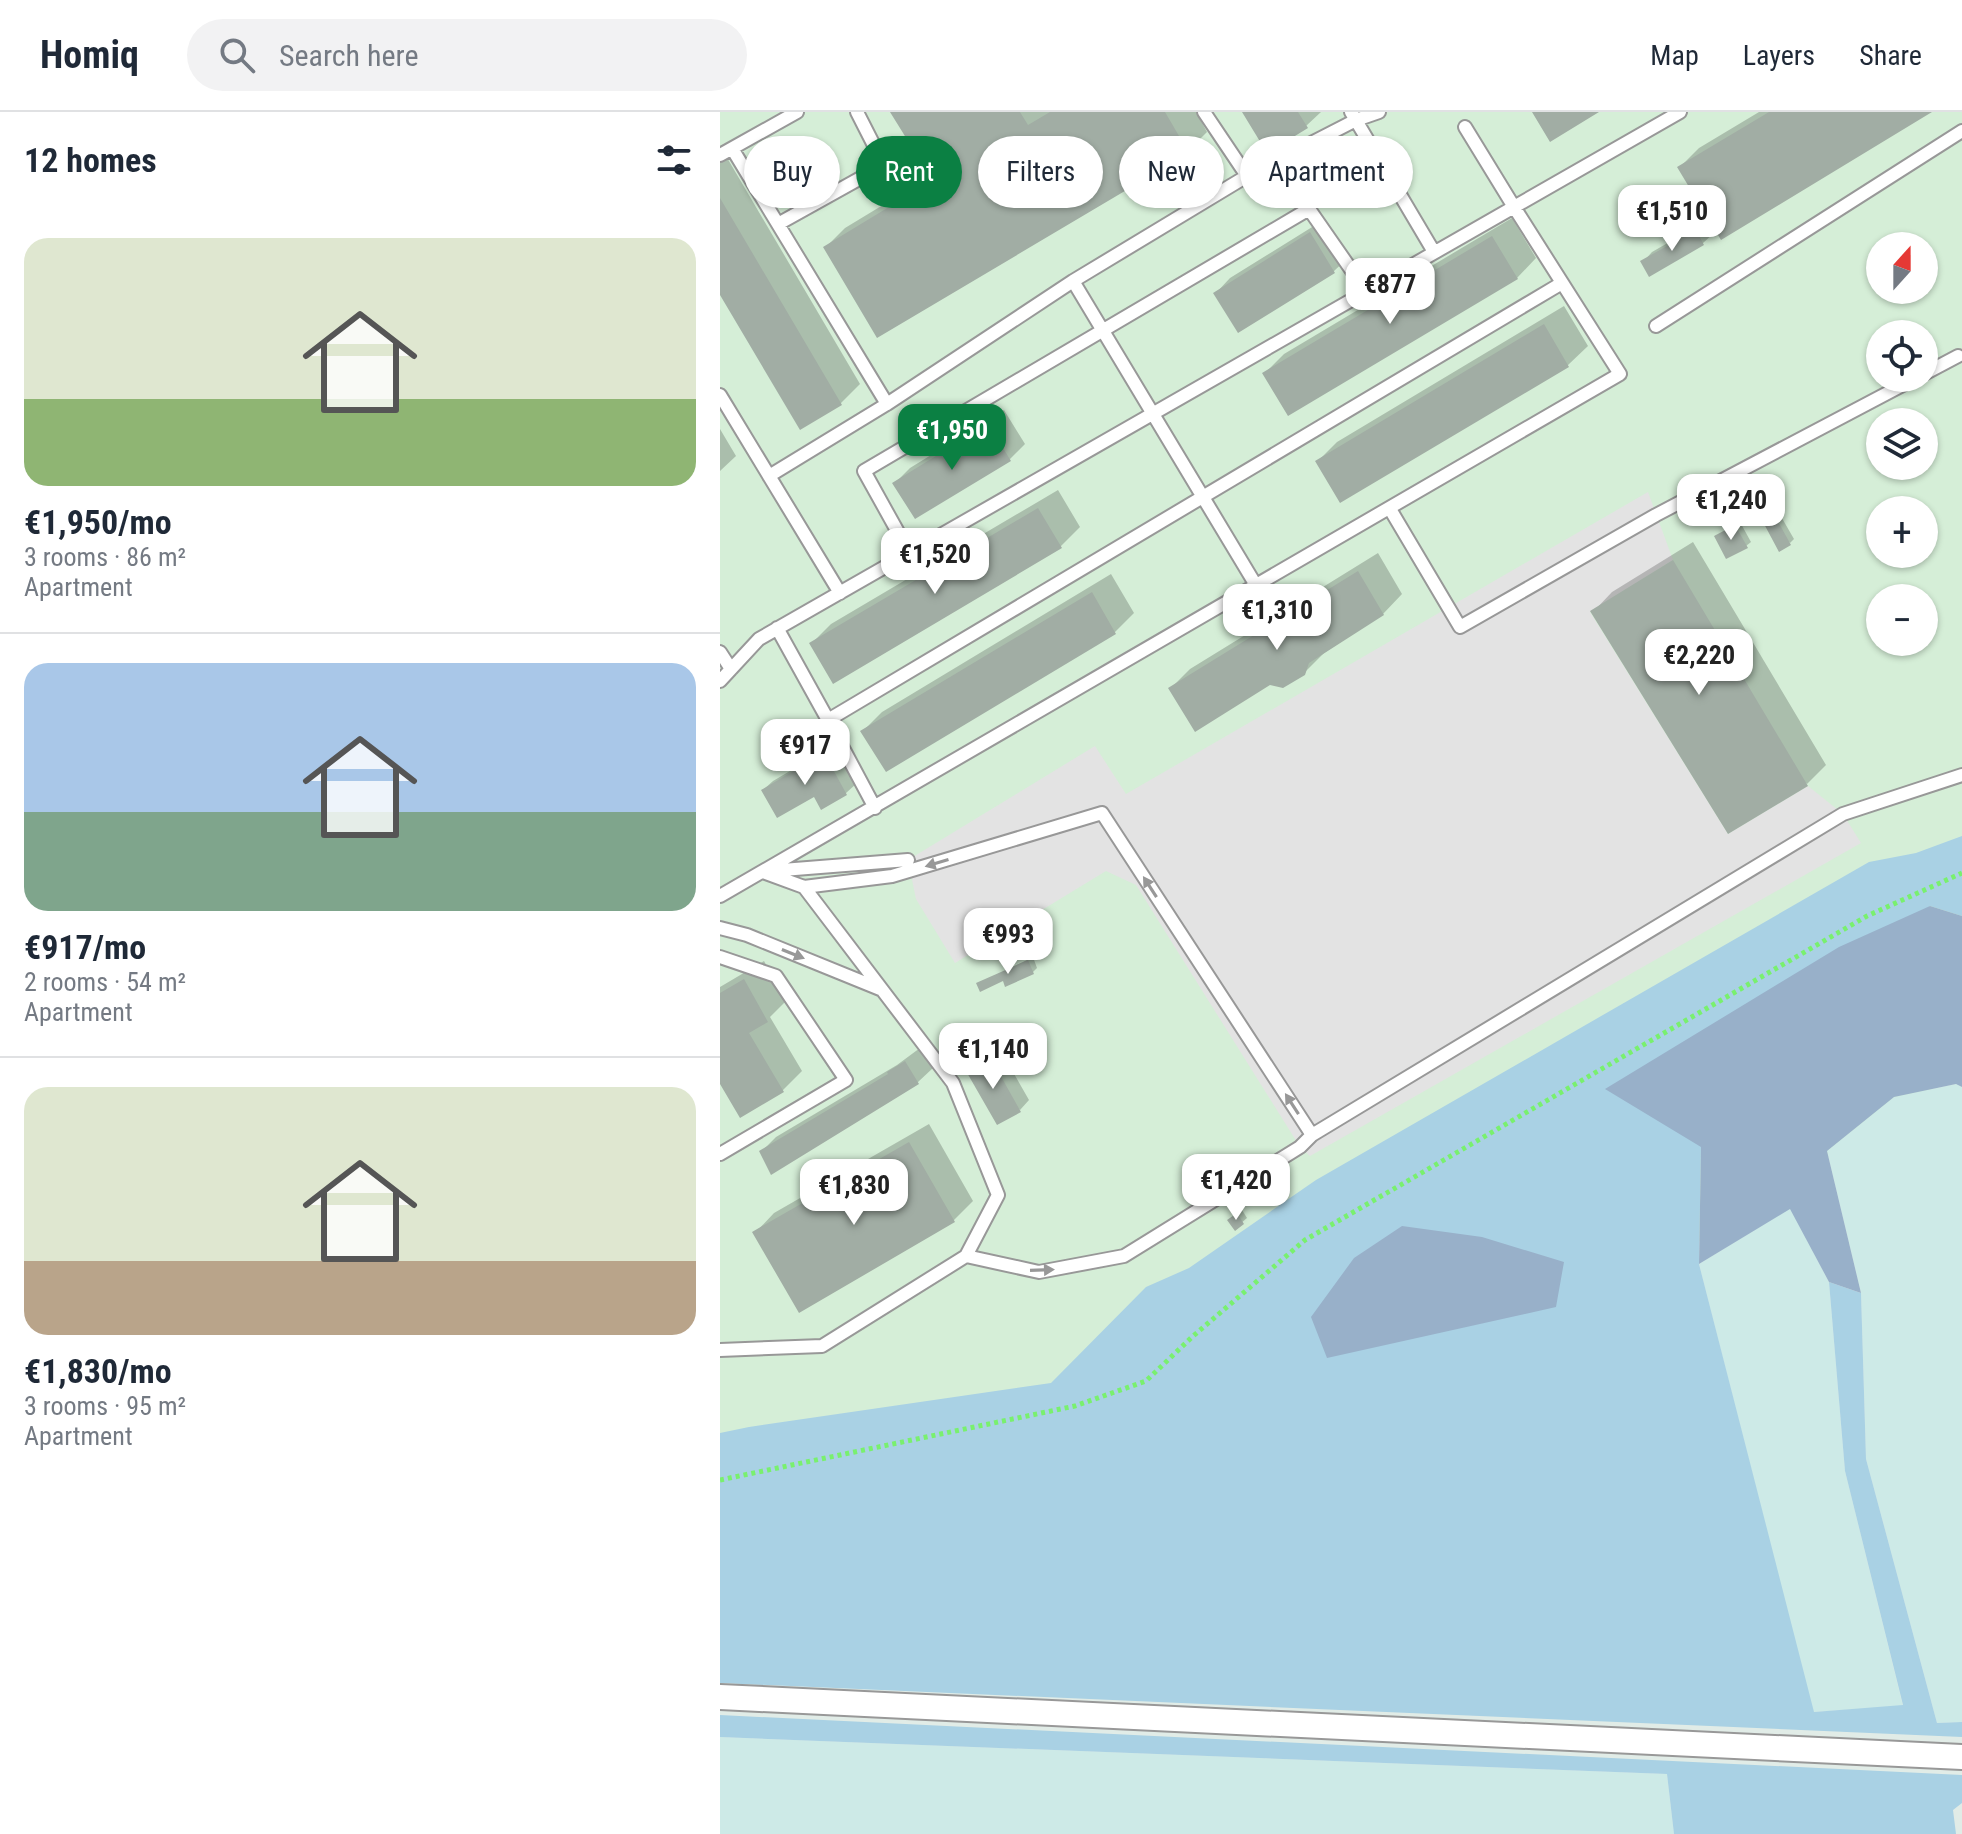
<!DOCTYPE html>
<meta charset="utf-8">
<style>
body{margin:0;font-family:"Roboto Condensed",sans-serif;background:#f2f2f3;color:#1f2937;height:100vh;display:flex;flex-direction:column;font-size:30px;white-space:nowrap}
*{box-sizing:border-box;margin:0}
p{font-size:26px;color:#747a83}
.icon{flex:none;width:44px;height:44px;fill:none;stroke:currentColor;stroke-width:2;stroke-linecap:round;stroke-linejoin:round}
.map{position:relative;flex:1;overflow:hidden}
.panel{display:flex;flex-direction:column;background:#fff;width:720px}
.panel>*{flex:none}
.banner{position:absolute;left:24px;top:24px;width:760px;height:72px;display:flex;gap:16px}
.needle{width:52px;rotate:21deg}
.buttons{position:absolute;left:1146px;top:120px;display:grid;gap:16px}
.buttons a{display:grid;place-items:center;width:72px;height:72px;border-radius:50%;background:#fff;box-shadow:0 2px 6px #0004;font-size:40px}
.price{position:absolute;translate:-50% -68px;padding:0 18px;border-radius:16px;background:#fff;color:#222;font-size:26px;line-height:52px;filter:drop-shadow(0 2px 4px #0008)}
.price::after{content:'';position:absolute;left:50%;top:48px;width:24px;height:18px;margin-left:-12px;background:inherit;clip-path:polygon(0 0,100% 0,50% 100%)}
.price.active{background:#0b8043;color:#fff}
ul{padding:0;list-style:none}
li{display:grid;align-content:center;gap:16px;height:424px;padding:0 24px}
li+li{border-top:2px solid #e0e1e3}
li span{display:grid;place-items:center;height:248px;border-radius:24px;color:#555}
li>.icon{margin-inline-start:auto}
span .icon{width:144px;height:144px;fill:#fffc;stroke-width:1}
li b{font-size:34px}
h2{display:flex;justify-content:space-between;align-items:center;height:96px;padding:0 24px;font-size:34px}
.pill{padding:0 28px;border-radius:36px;background:#fff;box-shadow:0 2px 6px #0004;font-size:28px;line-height:72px}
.pill.active{background:#0b8043;color:#fff}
header{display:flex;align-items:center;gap:48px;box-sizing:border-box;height:112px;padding:0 40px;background:#fff;border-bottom:2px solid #e0e1e3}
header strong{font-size:38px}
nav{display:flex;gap:44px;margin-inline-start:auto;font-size:28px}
.search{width:560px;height:72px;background:#f2f2f3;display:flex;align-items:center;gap:20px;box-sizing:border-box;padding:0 28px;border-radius:44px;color:#747a83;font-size:30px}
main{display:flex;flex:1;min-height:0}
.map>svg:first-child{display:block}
.military{fill:#d5eed7;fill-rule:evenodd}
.farmland{fill:#cdeae7}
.grass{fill:#a9d1e4}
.forest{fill:#98b0c9}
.parking{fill:#e3e3e3}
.shadow{fill:#0003}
.building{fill:#a1ada4}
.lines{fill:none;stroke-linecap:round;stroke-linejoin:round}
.lane-casing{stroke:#989898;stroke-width:16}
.street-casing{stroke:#989898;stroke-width:28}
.path{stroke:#79f06e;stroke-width:5;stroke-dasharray:4 4;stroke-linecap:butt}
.lane{stroke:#fff;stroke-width:12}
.street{stroke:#fff;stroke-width:24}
.oneway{fill:#989898}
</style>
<header>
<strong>Homiq</strong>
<div class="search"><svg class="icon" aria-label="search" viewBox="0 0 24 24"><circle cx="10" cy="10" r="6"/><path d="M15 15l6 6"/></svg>Search here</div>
<nav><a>Map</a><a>Layers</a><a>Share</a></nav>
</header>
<main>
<section class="panel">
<h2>12 homes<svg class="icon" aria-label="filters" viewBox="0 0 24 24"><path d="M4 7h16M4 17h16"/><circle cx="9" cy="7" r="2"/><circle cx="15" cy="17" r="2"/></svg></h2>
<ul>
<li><span style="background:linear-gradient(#dfe7d0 65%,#8fb573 0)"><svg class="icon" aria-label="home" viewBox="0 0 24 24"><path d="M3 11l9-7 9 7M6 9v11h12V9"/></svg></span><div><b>€1,950/mo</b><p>3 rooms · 86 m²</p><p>Apartment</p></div></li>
<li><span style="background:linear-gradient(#a9c7e8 60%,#7fa58c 0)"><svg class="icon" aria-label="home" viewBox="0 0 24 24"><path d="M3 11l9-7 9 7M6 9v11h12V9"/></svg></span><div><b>€917/mo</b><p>2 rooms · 54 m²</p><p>Apartment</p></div></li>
<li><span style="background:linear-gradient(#dfe7d0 70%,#b9a48a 0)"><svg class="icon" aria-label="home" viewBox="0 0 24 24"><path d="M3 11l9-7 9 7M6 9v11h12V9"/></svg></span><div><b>€1,830/mo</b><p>3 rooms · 95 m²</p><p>Apartment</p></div></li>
</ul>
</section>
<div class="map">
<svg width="1242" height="1722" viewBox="0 0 1242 1722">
<rect width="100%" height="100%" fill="#e1ece7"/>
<path class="military" d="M0,0H1242V957L899,1182L0,1389ZM1160,134H1204V178H1160ZM1160,222H1204V266H1160ZM1160,310H1204V354H1160ZM1160,398H1204V442H1160ZM1160,486H1204V530H1160Z"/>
<path class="farmland" d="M1236,972L1242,975V1610L1217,1611L1146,1347L1141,1181L1107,1039L1174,985Z
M1070,1096L1109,1170L1125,1359L1183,1594L1093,1600L979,1152Z
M0,1625L947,1662L954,1722H0Z"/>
<path class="grass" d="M1242,724V804L1210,794L981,1035L979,1152L1094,1600L1183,1593L1125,1359L1109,1170L1141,1181L1146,1347L1217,1611L1242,1610V1625L0,1571V1321L29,1315L331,1271L426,1175L469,1156L596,1068L1149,750L1196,741Z
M0,1603L1242,1663V1691L1233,1698L1236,1722H954L947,1662L0,1625Z"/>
<path class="forest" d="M1210,794L1242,804V975L1236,972L1174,985L1107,1039L1141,1181L1109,1170L1070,1097L979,1152L981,1035L885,977L1119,835Z
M682,1114L762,1125L844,1150L836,1195L607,1246L591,1205L634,1146Z"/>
<path class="parking" d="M928,380L953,448L870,500L1008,722L1088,674L1123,702L1141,731L590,1044L580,1035L416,773L386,759L235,851L196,787L188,748L375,634L406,682Z"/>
<path class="shadow" d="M173,0H476L487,20L468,39L106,135L125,116L219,59Z
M525,0H601L586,14Z
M1039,0H1209L960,55L979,36Z
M6,44L140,272L121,291L80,315L0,179V47Z
M792,106L816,146L797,166L545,261L564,242Z
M605,107L629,145L614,159L519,219L496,181L510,166Z
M986,109L993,122L983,131L923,150L932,140Z
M844,194L868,234L848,253L621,389L598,349L617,330Z
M284,298L305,332L290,347L196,405L175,371L190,356Z
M0,317L16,344L0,359Z
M338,378L360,415L341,434L91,532L111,512Z
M1059,401L1074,427L1070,431L1046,410Z
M1020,410L1031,430L1026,434L996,425Z
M973,430L1106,653L1087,672L873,500L892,480Z
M658,441L682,482L663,502L604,541L584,561L450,577L470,557Z
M391,462L414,501L395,520L143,619L162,600Z
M114,633L136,672L126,681L102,695L95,682L43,678L53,669Z
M313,845L317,856L313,860L258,872Z
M44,849L66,889L50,905L82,959L62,979L0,968V875Z
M200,936L213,956L198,970L42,1039L56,1025L177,953Z
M280,937L309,988L300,998L249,960L258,950Z
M209,1012L253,1089L234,1108L35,1121L54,1101Z
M522,1098L527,1106L515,1116L514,1104Z"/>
<path class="building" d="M170,0H300L308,13L330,0H445L469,41L157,226L103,135L220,64L214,53L206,58Z
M522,0H578L588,16L547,41Z
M812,0H879L830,30Z
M1049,0H1212L1001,128L957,55Z
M0,86L122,293L80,318L0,183Z
M976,118L984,133L929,165L920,149Z
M590,120L615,161L518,221L493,181Z
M772,124L798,167L568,304L542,261Z
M824,212L849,255L620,391L595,349Z
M268,312L291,349L195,407L172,371Z
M318,396L342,436L113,572L89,531Z
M1055,404L1071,433L1059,440L1043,410Z
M1015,413L1028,436L1006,447L994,424Z
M953,448L1088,674L1008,722L870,499Z
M638,459L664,503L589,551L585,563L563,576L550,573L475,620L448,576Z
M372,480L396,522L166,660L140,619Z
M104,641L127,683L101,698L94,685L57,706L41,678Z
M308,848L314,862L285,875L283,869L260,880L256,871Z
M24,867L48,910L29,921L64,980L20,1006L0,972V881Z
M270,945L301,1000L277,1013L246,959Z
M185,949L199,972L51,1063L39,1039L168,962L167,960Z
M189,1030L235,1110L79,1201L32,1120Z
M517,1101L524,1112L515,1119L507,1108Z"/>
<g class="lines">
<g class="lane-casing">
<path id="lane" d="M484,0L527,64L353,169L537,475
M631,0L714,140
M745,15L794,95L960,0
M13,38L167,292L353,169
M0,43L77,0
M527,64L636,8L659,0
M58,112L164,53L137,0
M936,214L1242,19
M1204,262L1238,244
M0,283L120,481
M49,364L167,292
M670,397L740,515L936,403L1196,266
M189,440L144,359L589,97L646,179
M57,516L108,608L842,171
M0,540L11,557
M0,569L39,527L794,95L900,262L0,784
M108,608L155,696
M50,759L188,748
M84,775L172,764L382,701L592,1023L580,1035L404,1144L319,1160L246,1144
M0,816L27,823L160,877
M0,845L56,864L126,968L0,1042
M592,1023L1123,702L1242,663
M0,1238L102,1234L246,1144L278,1083L233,971L84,775L43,760"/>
</g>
<g class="street-casing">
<path id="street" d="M0,1585L1242,1645"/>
</g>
<path class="path" d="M0,1368L355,1294L426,1269L472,1225L585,1128L1147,804L1242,761"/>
<use href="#lane" class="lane"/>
<use href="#street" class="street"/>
</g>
<defs><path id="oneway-solid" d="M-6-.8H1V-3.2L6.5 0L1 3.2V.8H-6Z" transform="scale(2)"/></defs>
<g class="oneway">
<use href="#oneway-solid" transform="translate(217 751) rotate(163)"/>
<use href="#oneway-solid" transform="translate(430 775) rotate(-123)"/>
<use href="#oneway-solid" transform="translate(73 842) rotate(22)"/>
<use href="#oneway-solid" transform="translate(572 992) rotate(-123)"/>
<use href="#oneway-solid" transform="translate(322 1158) rotate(-2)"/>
</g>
</svg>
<div class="buttons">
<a><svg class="needle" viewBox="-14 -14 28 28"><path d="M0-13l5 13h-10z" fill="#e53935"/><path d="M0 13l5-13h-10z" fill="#747a83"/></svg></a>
<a><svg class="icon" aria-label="locate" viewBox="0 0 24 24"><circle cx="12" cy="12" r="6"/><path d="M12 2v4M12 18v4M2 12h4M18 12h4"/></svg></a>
<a><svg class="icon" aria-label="layers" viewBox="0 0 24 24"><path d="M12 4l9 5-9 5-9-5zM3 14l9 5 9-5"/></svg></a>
<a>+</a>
<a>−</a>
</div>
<b class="price" style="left:952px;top:141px">€1,510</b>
<b class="price" style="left:670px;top:214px">€877</b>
<b class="price active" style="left:232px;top:360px">€1,950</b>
<b class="price" style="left:1011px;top:430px">€1,240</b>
<b class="price" style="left:215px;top:484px">€1,520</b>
<b class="price" style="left:557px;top:540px">€1,310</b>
<b class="price" style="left:979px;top:585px">€2,220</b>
<b class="price" style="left:85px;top:675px">€917</b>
<b class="price" style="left:288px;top:864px">€993</b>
<b class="price" style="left:273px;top:979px">€1,140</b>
<b class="price" style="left:516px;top:1110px">€1,420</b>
<b class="price" style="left:134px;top:1115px">€1,830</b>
<div class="banner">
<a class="pill">Buy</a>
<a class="pill active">Rent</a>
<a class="pill">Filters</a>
<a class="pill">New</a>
<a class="pill">Apartment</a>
</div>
</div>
</main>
